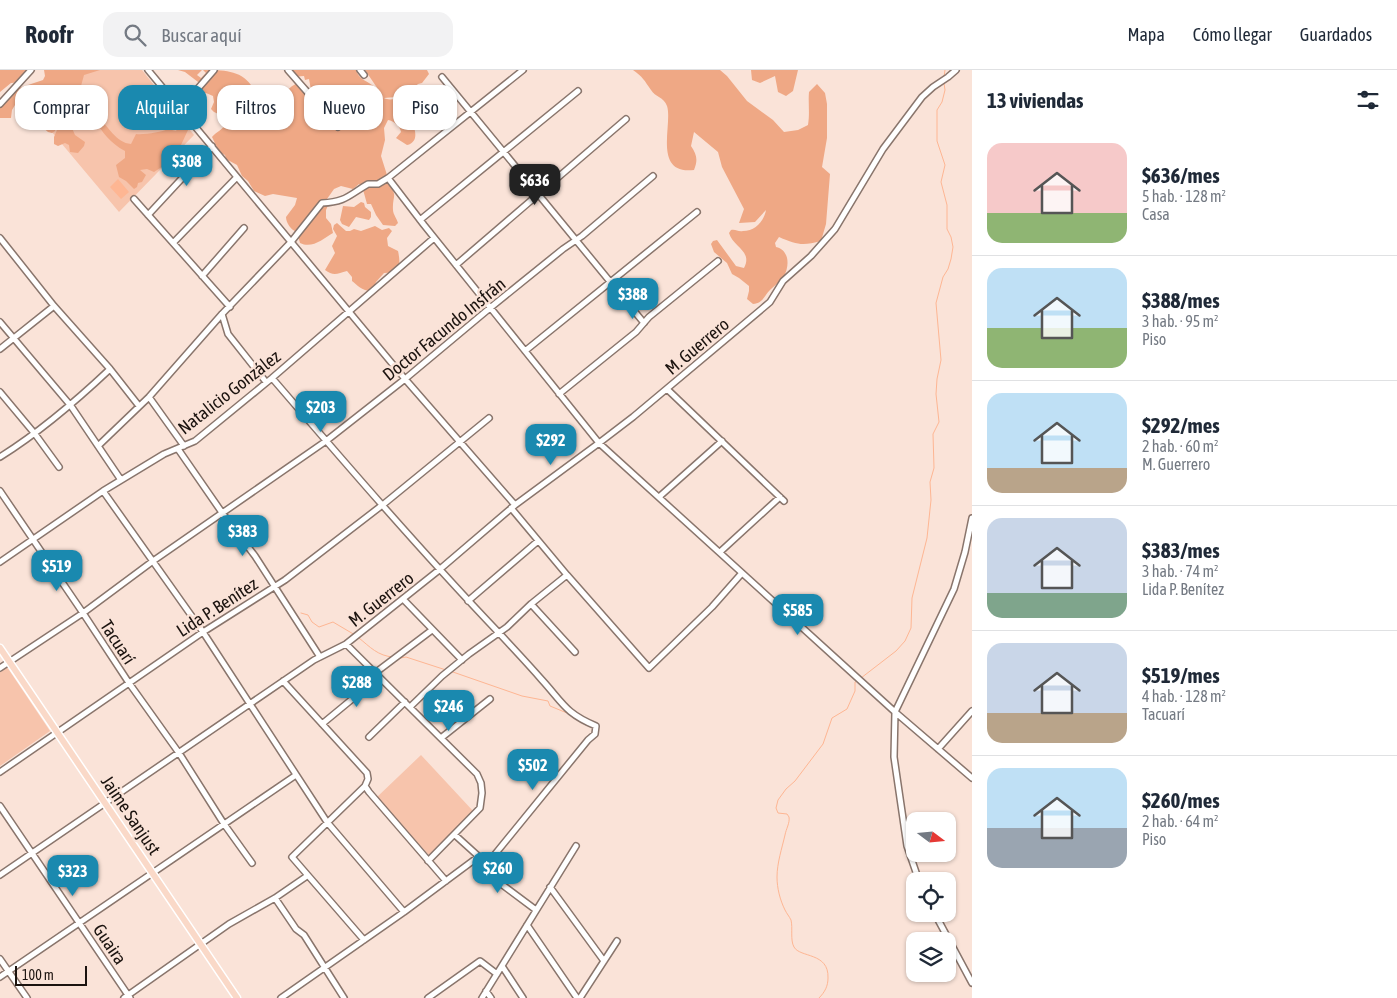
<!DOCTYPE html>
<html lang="es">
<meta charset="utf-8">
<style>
body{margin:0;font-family:"Asap Condensed",sans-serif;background:#f2f2f3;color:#1f2937;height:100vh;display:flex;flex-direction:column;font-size:19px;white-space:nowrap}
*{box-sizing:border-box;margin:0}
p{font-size:16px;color:#747a83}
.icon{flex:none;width:28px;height:28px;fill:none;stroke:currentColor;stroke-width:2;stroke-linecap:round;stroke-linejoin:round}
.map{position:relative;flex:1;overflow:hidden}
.sheet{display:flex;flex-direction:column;background:#fff;width:425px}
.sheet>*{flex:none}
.banner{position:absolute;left:15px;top:15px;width:475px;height:45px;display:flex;gap:10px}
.needle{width:32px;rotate:106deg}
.fabs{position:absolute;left:906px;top:742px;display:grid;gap:10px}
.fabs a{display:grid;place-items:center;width:50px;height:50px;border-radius:10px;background:#fff;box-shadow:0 1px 4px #0004;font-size:25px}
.scale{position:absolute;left:15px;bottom:12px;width:72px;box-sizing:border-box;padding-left:5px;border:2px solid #1b130f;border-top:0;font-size:14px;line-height:18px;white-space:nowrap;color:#1b130f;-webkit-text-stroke:4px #fae3d8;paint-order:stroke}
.price{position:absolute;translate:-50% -42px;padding:0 11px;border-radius:10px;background:#1a89af;color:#fff;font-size:16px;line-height:32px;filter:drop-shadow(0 1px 2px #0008)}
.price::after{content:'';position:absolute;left:50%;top:30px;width:15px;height:11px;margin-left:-8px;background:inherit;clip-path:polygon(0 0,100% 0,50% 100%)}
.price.on{background:#222;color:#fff}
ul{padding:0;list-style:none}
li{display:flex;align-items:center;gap:15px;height:125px;padding:0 15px}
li+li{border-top:1px solid #e0e1e3}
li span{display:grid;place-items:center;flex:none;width:140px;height:100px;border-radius:15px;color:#555}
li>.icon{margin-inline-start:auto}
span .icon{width:60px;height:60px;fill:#fffc;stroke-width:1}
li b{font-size:21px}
h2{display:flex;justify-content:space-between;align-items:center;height:60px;padding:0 15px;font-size:21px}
.chip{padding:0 18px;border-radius:15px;background:#fff;box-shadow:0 1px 4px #0004;font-size:18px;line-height:45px}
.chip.on{background:#1a89af;color:#fff}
header{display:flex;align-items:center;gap:30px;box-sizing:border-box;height:70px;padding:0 25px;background:#fff;border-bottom:1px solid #e0e1e3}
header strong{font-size:24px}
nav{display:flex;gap:28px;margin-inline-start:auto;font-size:18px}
.search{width:350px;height:45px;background:#f2f2f3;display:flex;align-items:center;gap:12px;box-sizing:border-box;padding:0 18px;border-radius:15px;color:#747a83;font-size:19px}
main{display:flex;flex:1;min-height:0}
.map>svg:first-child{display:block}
.green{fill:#f7c4ac}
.forest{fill:#efa885}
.water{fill:#feb693}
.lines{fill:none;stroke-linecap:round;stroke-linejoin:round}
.stream{stroke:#feb693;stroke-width:1}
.minor-casing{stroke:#89756c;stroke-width:8}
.major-casing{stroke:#fff;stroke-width:9}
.minor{stroke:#fff;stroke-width:5}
.major{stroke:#fad9c8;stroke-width:6}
.labels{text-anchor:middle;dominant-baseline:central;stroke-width:5;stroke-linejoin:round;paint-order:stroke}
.street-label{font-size:18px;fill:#1b130f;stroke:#fae3d8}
</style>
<header>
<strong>Roofr</strong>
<div class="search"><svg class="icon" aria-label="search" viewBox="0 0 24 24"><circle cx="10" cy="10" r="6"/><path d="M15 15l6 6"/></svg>Buscar aquí</div>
<nav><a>Mapa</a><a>Cómo llegar</a><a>Guardados</a></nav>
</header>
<main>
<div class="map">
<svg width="972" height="928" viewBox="0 0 972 928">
<rect width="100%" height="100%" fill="#fae3d8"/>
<path class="green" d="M74,0H142L194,65L119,142L41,49L78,16Z
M7,597L50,661L0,696V602Z
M421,685L474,742L429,785L376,728Z"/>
<path class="forest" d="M0,0H29V7L22,12L11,13L0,22Z
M44,0H100L84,5L81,16L70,21L91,41V48L88,51L75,37L63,38L60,42L61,46L55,51L49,44H46L55,57V61L52,63L48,62L36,52L38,44V37L35,34L28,39L15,35L12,40L11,48H0V37L16,19L43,10L45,6Z
M178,0H202L197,5L201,8L206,3L203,0C223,0 240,0 251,15L250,19L244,22V31L255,37L267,35L273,41H276L275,33C278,29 283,28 285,24C289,18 291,16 298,13L330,47C329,38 322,31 318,23L311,20L309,9L305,10L304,6L292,7L286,2V0H356C359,9 365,10 372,15C376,18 380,24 384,28L365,0H427L429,4L422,13L418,14L409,22L405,20L396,27L384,28C394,33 404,23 416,24L419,28V32L409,44C413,54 422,71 407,75L396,68L401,62C400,56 394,51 388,50L384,58L385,70L381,86L387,105V113C399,125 392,126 393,140C393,144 397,149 398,153L395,156L383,155L376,145L371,134H367L362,116L359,114L353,119L341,116L334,119L327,129L329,133L326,140V148L331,154L333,163C323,169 312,179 300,173L297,162C291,160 286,153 286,147L295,135L297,128L273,124L265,126L254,121L248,111L242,106L237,95L226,89L225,85L219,82L213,69L212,67C216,62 224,59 226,53L223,46L214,42L211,39L214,32L213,26L206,23L198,26L195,32L191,33L190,32C193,25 202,23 202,15L185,2Z
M633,0H720L727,6L747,31L773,50L784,62L798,60L808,55C810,43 808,33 809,22L817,14L825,23L827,34V68L822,97L830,104L826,154L821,171C803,176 797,175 779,167L775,173L776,177C789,180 790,195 784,206C781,211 775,215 770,220C764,226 763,233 753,234L747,229L749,221V216L739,208L732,204L727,193L714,182L711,174L713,171L717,170L736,196L744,198C753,181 733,177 729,163L731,160C736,159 738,162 743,161C755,161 764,151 766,140L755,152L739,153L744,139L722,97L718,82L694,62L691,76C697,85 698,90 694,100C652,105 673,54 667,36C664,27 655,27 651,20C644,10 643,7 633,0Z
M751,0H798L793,21L786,26L778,22L775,6L760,13L752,10Z
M97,47C108,55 116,73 131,74L136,64C144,65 162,62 168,59L176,61L178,57L186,56L188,60L181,75L173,78V86L168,93L154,102L147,99L140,100L146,105L142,112L138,113L137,117L134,119L126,111L119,107L116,95L125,88V81C110,73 103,63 94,49Z
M58,52L72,58L75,65L85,72L84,76L78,83L70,82L69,75L65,73L58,76L54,74V67L57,60L56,56Z
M361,132L364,133L365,137L371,142V147L369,150L356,147L349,157L342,154L340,150L343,136L354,137Z
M337,153L346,161H350L354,159L361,161L375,156L382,160L389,158L392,161L387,168L388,176L398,181C401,195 400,202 384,203L376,212L373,220C365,223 358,216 352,211V207L347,201C337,204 333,206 325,200L335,183L332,176L337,166L333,159L334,155Z"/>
<path class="water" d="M118,109L129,122L121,129L110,117Z"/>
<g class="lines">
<path class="stream" d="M944,7L945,0
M301,543L308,545L312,552L319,557L333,552L355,565
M359,568C370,577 378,586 393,587
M400,588L406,587L446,600
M450,601L522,626L548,631L550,636L567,643
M861,608L896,581L905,571L911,558L912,528L927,468L931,430L930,412L934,398L933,364L939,352L936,324L937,309L941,290L936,233L943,207L948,199L951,189L953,177L951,167L947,159V135L941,112L945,95L937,71V40L942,32L945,20L944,13
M819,928C825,922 828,916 828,908C829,882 800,888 794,877C790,870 793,858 791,850C789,846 787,844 785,840C780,830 777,818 777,807C777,793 782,778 785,765C786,759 790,753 789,747L787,744L778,743L776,738L778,730L786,719L795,711L823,674L832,648L847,639L855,621V612L858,611"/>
<g class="minor-casing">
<path id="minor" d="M148,0L405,309L515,435
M288,0L338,57
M360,0L364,5
M442,7L644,253
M0,34L31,0
M180,39L214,0
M388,108L424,155L599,373L895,642L972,708
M134,129L230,237
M148,145L212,76
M420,150L578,21
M0,168L54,236L110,299L139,336
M173,173L237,107
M456,195L626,49
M202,206L244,158
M222,244L228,264L266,312
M0,252L71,336L121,410
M0,279L54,236
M525,281L697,142
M272,308C346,394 420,480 499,563C513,578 528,594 542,610C563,633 565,643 596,656L595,664L588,670L487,794
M667,319L784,431
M0,322L35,364L59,397
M559,324L636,262L649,247L718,191
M149,327L184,376
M98,376L149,327L222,244L291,172L322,133C346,132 349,125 368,114H378L388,108L523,0
M178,379L223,444L255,486L320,587
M0,387C40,362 75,332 110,299
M0,421L83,543L129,613L179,683L224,754L252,793
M103,421L203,562L327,752L404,842
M659,427L722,371
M511,438L567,505L649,598L712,537L742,503
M720,482L780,427
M0,492L103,421L164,384L195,371L272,308L434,168
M403,529L462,590
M468,531L538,471
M531,534L567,505
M346,574L477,704L481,713L482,723L480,738L428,791
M0,598L83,543L153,491L326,371L405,309L490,238L563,179L582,166L653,106
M375,603L432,560
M283,611L367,703L368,709L365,716L369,722L446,811
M410,637L442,606L469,584L507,557L531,534L575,582
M322,654L379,607
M369,667L405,632
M441,668L490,629
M938,679L972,641
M0,702L203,562L285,510L385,433L489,348
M0,736L130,928
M455,765L487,794L496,810L536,840
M0,805L314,590L346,574L439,500L515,435L599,373L633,347L763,238L770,232L783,211L811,186L835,159L883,79L922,27L933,17L948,7L956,0
M919,811L907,776L894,687L895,642L954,519L965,482L972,448
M550,817L604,891
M275,828L296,859L304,865L344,928
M935,844L972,913
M527,855L577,928
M364,870L292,787L365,716
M0,889L27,928
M502,896L523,928
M0,907L296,705
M486,921L491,928
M124,928L229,854L275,828L307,806
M281,928L404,842L478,787
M428,928L480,891L497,904
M482,928L576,776
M580,928L617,871"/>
</g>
<g class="major-casing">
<path id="major" d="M0,578L237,928"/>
</g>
<use href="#minor" class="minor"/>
<use href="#major" class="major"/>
</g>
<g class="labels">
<g class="street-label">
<text transform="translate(444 259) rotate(-39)">Doctor Facundo Insfrán</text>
<text transform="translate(697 276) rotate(-40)">M. Guerrero</text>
<text transform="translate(229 322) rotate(-38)">Natalicio González</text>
<text transform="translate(381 529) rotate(-38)">M. Guerrero</text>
<text transform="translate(217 537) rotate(-33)">Lida P. Benítez</text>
<text transform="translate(118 572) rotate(57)">Tacuarí</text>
<text transform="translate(131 745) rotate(56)">Jaime Sanjust</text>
<text transform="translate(110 874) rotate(56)">Guaira</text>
</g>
</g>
</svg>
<div class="fabs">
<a><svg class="needle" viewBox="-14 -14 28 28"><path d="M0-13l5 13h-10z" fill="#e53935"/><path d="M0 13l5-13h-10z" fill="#747a83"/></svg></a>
<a><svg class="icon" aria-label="locate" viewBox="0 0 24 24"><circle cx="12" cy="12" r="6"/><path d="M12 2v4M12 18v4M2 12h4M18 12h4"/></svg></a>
<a><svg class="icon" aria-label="layers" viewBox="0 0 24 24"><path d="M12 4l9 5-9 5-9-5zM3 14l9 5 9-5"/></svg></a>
</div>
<div class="scale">100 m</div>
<b class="price" style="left:187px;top:117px">$308</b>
<b class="price on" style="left:535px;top:136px">$636</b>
<b class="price" style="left:633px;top:250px">$388</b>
<b class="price" style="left:321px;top:363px">$203</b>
<b class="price" style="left:551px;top:396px">$292</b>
<b class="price" style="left:243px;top:487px">$383</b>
<b class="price" style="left:57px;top:522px">$519</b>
<b class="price" style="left:798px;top:566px">$585</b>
<b class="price" style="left:357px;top:638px">$288</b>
<b class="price" style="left:449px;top:662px">$246</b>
<b class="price" style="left:533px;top:721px">$502</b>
<b class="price" style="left:498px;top:824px">$260</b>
<b class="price" style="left:73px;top:827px">$323</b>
<div class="banner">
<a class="chip">Comprar</a>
<a class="chip on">Alquilar</a>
<a class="chip">Filtros</a>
<a class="chip">Nuevo</a>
<a class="chip">Piso</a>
</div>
</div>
<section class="sheet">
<h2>13 viviendas<svg class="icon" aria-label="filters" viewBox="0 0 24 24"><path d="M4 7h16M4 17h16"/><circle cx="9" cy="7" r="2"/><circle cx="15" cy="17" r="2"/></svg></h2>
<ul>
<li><span style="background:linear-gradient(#f6c9c9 70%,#8fb573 0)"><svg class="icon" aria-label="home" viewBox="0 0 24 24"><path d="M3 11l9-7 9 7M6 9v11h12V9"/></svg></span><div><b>$636/mes</b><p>5 hab. · 128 m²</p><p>Casa</p></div></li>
<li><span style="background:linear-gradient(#bfe0f5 60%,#8fb573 0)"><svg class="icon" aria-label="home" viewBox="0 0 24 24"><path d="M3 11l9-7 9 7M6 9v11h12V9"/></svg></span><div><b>$388/mes</b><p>3 hab. · 95 m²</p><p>Piso</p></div></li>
<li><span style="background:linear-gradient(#bfe0f5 75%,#b9a48a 0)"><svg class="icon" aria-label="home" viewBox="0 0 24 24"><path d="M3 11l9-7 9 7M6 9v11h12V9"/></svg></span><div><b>$292/mes</b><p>2 hab. · 60 m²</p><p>M. Guerrero</p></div></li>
<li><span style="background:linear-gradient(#c9d6e8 75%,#7fa58c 0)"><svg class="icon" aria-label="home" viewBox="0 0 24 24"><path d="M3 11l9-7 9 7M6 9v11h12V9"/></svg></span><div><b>$383/mes</b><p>3 hab. · 74 m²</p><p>Lida P. Benítez</p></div></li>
<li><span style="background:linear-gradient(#c9d6e8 70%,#b9a48a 0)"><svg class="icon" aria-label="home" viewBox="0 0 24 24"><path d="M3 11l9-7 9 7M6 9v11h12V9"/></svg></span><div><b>$519/mes</b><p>4 hab. · 128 m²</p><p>Tacuarí</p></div></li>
<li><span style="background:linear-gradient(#bfe0f5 60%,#9aa5b1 0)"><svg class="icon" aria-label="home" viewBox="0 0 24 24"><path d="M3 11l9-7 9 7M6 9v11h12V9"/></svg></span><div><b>$260/mes</b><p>2 hab. · 64 m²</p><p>Piso</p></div></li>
</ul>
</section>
</main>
